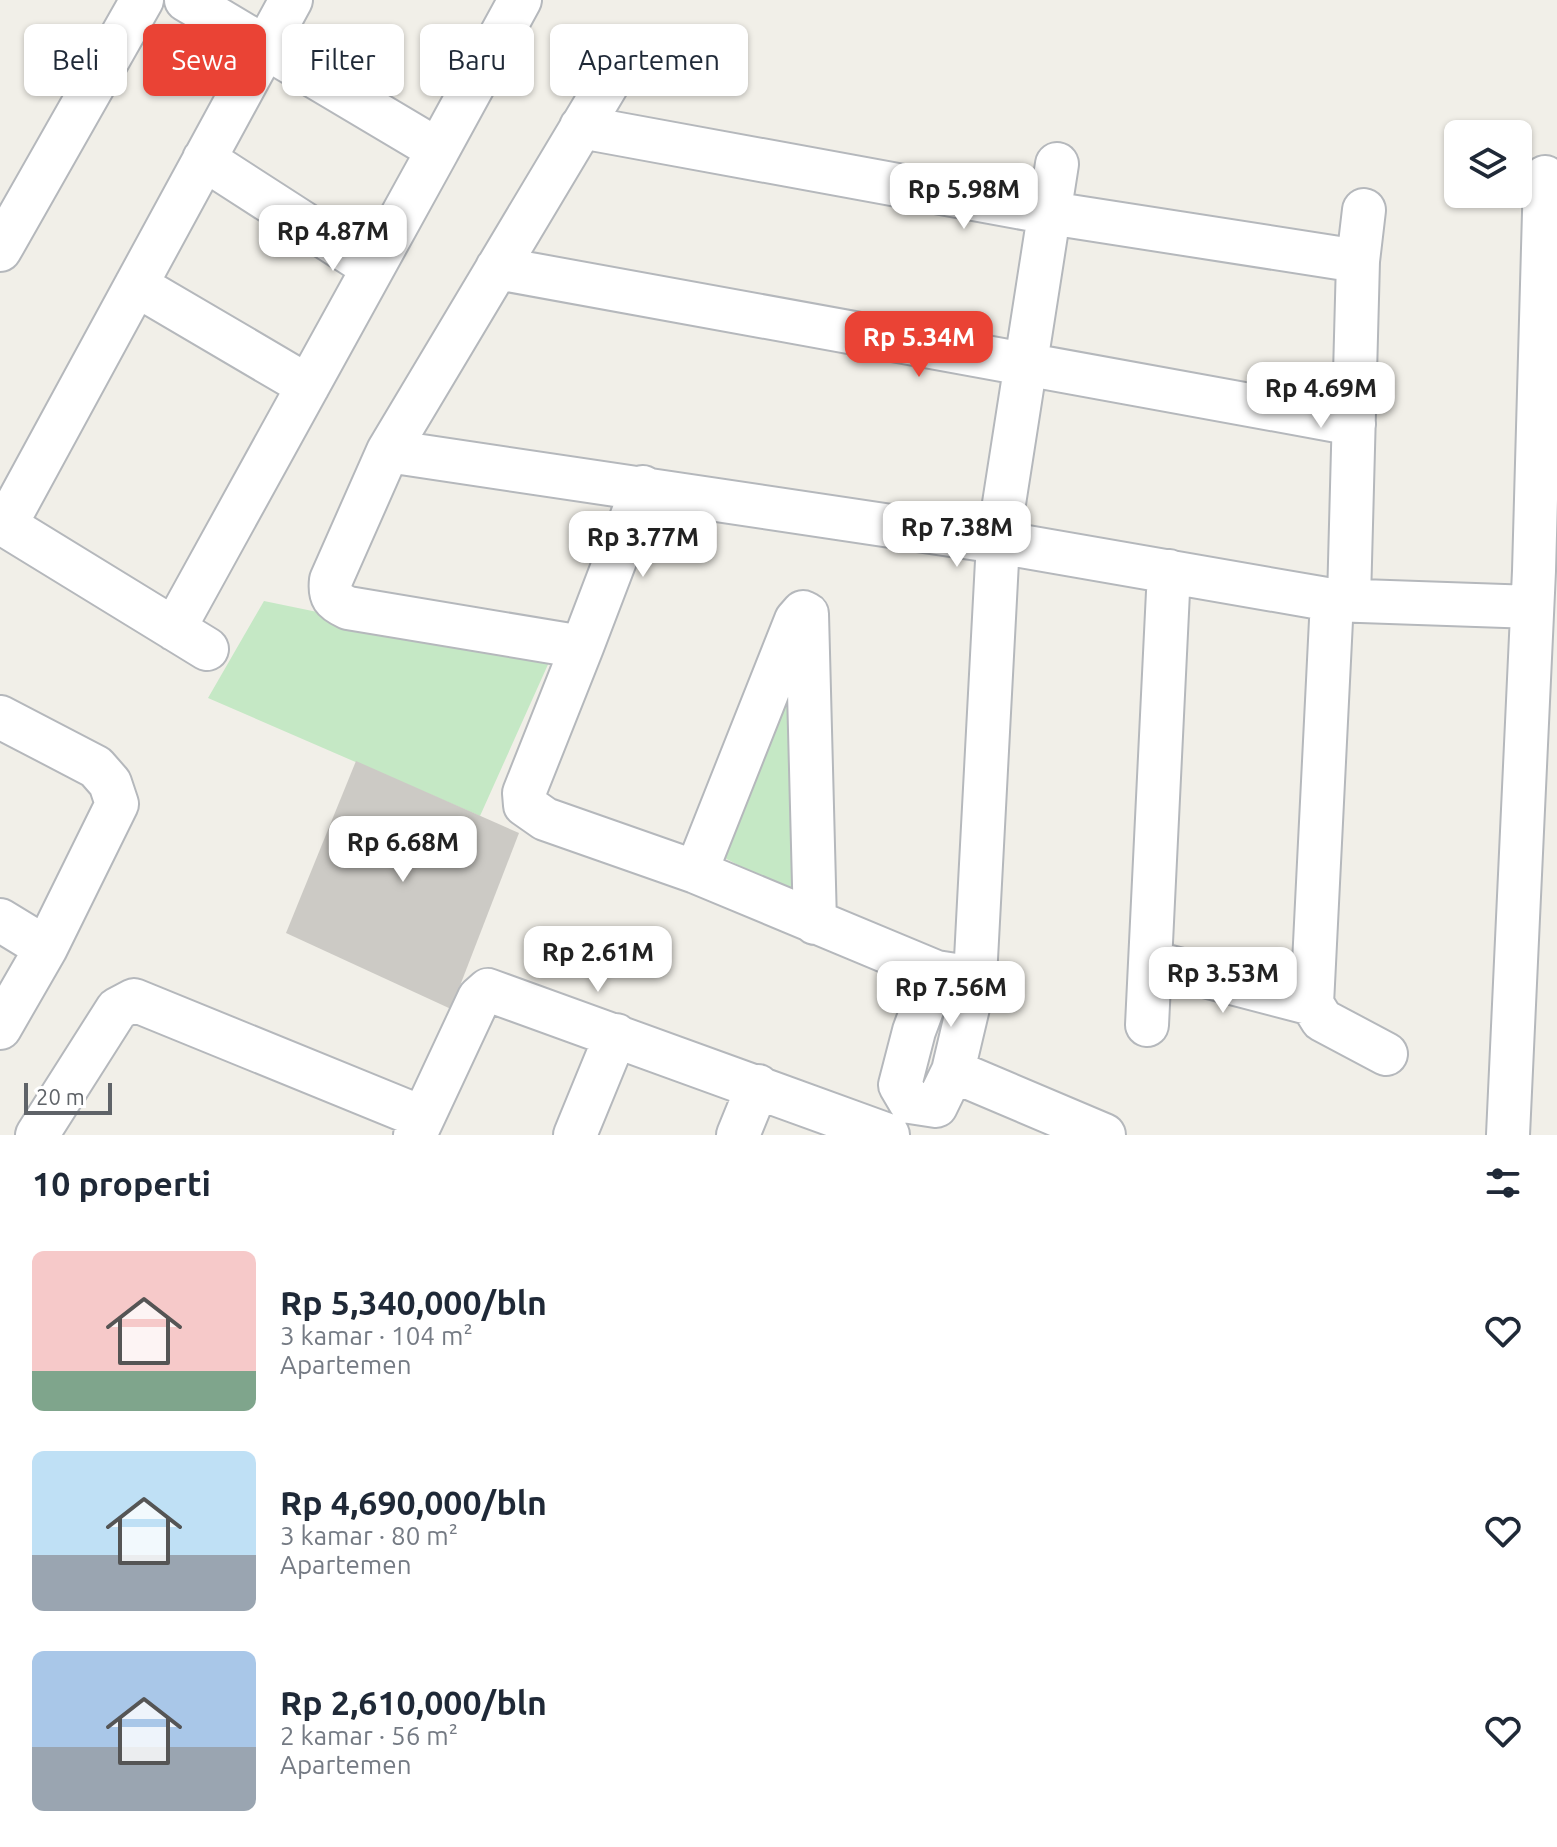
<!DOCTYPE html>
<html lang="id">
<meta charset="utf-8">
<style>
body{margin:0;font-family:Ubuntu,sans-serif;background:#f2f2f3;color:#1f2937;height:100vh;display:flex;flex-direction:column;font-size:30px;white-space:nowrap}
*{box-sizing:border-box;margin:0}
p{font-size:26px;color:#747a83}
.icon{flex:none;width:44px;height:44px;fill:none;stroke:currentColor;stroke-width:2;stroke-linecap:round;stroke-linejoin:round}
.map{position:relative;height:1135px;overflow:hidden}
.drawer{display:flex;flex-direction:column;background:#fff;flex:1}
.drawer>*{flex:none}
.hud{position:absolute;left:24px;top:24px;width:800px;height:72px;display:flex;gap:16px}
.fabs{position:absolute;left:1444px;top:120px;display:grid;gap:16px}
.fabs a{display:grid;place-items:center;width:88px;height:88px;border-radius:12px;background:#fff;box-shadow:0 2px 6px #0004;font-size:40px}
.scale{position:absolute;left:24px;bottom:20px;width:88px;box-sizing:border-box;padding-left:8px;border:4px solid #5f6368;border-top:0;font-size:22px;line-height:28px;white-space:nowrap;color:#5f6368;-webkit-text-stroke:6px #fff;paint-order:stroke}
.price{position:absolute;translate:-50% -68px;padding:0 18px;border-radius:16px;background:#fff;color:#222;font-size:26px;line-height:52px;filter:drop-shadow(0 2px 4px #0008)}
.price::after{content:'';position:absolute;left:50%;top:48px;width:24px;height:18px;margin-left:-12px;background:inherit;clip-path:polygon(0 0,100% 0,50% 100%)}
.price.current{background:#ea4335;color:#fff}
ul{padding:0;list-style:none}
li{display:flex;align-items:center;gap:24px;height:200px;padding:0 32px}
li span{display:grid;place-items:center;flex:none;width:224px;height:160px;border-radius:12px;color:#555}
li>.icon{margin-inline-start:auto}
span .icon{width:96px;height:96px;fill:#fffc;stroke-width:1}
li b{font-size:34px}
h2{display:flex;justify-content:space-between;align-items:center;height:96px;padding:0 32px;font-size:34px}
.chip{padding:0 28px;border-radius:12px;background:#fff;box-shadow:0 2px 6px #0004;font-size:28px;line-height:72px}
.chip.current{background:#ea4335;color:#fff}
.map>svg:first-child{display:block}
.green{fill:#c5e8c5}
.building{fill:#cccac5}
.lines{fill:none;stroke-linecap:round;stroke-linejoin:round}
.minor-casing{stroke:#b5b8bc;stroke-width:46}
.minor{stroke:#fff;stroke-width:42}
</style>
<div class="map">
<svg width="1557" height="1135" viewBox="0 0 1557 1135">
<rect width="100%" height="100%" fill="#f1efe8"/>
<path class="green" d="M264,601L550,660L480,816L208,698Z
M798,650L800,898L721,856Z"/>
<path class="building" d="M356,761L519,833L451,1009L286,933Z"/>
<g class="lines">
<g class="minor-casing">
<path id="minor" d="M611,78L388,451L331,580C329,597 333,601 348,608L582,647L524,793L525,805L545,819L696,872L936,972L975,978
M581,127L1050,213L1358,261
M438,150L520,0
M204,159L373,268
M0,250L142,0
M497,268L1354,424
M136,285L308,386
M388,451L998,542L1332,600L1532,607
M0,522L207,649
M5,526L291,0
M1332,600L1312,1004L1322,1020L1386,1054
M1349,600L1358,261L1364,210
M174,629L438,150L186,0
M582,647L643,487
M0,717L96,767L110,783L117,804L46,948L0,1028
M696,872L796,620L803,612L807,614L815,923
M0,920L46,948
M1151,962L1312,1004
M936,972L914,1031L900,1085L910,1102L936,1106L953,1071L975,978L998,542L1057,164
M1147,1025L1169,571
M953,1071L1104,1135
M37,1135L117,1009L134,1000L421,1117
M415,1135L479,998L488,990L888,1135
M575,1135L616,1035
M738,1135L758,1086
M1508,1135L1534,571L1545,177"/>
</g>
<use href="#minor" class="minor"/>
</g>
</svg>
<div class="fabs">
<a><svg class="icon" aria-label="layers" viewBox="0 0 24 24"><path d="M12 4l9 5-9 5-9-5zM3 14l9 5 9-5"/></svg></a>
</div>
<div class="scale">20 m</div>
<b class="price" style="left:964px;top:231px">Rp 5.98M</b>
<b class="price" style="left:333px;top:273px">Rp 4.87M</b>
<b class="price current" style="left:919px;top:379px">Rp 5.34M</b>
<b class="price" style="left:1321px;top:430px">Rp 4.69M</b>
<b class="price" style="left:957px;top:569px">Rp 7.38M</b>
<b class="price" style="left:643px;top:579px">Rp 3.77M</b>
<b class="price" style="left:403px;top:884px">Rp 6.68M</b>
<b class="price" style="left:598px;top:994px">Rp 2.61M</b>
<b class="price" style="left:1223px;top:1015px">Rp 3.53M</b>
<b class="price" style="left:951px;top:1029px">Rp 7.56M</b>
<div class="hud">
<a class="chip">Beli</a>
<a class="chip current">Sewa</a>
<a class="chip">Filter</a>
<a class="chip">Baru</a>
<a class="chip">Apartemen</a>
</div>
</div>
<section class="drawer">
<h2>10 properti<svg class="icon" aria-label="filters" viewBox="0 0 24 24"><path d="M4 7h16M4 17h16"/><circle cx="9" cy="7" r="2"/><circle cx="15" cy="17" r="2"/></svg></h2>
<ul>
<li><span style="background:linear-gradient(#f6c9c9 75%,#7fa58c 0)"><svg class="icon" aria-label="home" viewBox="0 0 24 24"><path d="M3 11l9-7 9 7M6 9v11h12V9"/></svg></span><div><b>Rp 5,340,000/bln</b><p>3 kamar · 104 m²</p><p>Apartemen</p></div><svg class="icon" aria-label="heart" viewBox="0 0 24 24"><path d="M12 20l-8-8c-3-5 5-10 8-4 3-6 11-1 8 4z"/></svg></li>
<li><span style="background:linear-gradient(#bfe0f5 65%,#9aa5b1 0)"><svg class="icon" aria-label="home" viewBox="0 0 24 24"><path d="M3 11l9-7 9 7M6 9v11h12V9"/></svg></span><div><b>Rp 4,690,000/bln</b><p>3 kamar · 80 m²</p><p>Apartemen</p></div><svg class="icon" aria-label="heart" viewBox="0 0 24 24"><path d="M12 20l-8-8c-3-5 5-10 8-4 3-6 11-1 8 4z"/></svg></li>
<li><span style="background:linear-gradient(#a9c7e8 60%,#9aa5b1 0)"><svg class="icon" aria-label="home" viewBox="0 0 24 24"><path d="M3 11l9-7 9 7M6 9v11h12V9"/></svg></span><div><b>Rp 2,610,000/bln</b><p>2 kamar · 56 m²</p><p>Apartemen</p></div><svg class="icon" aria-label="heart" viewBox="0 0 24 24"><path d="M12 20l-8-8c-3-5 5-10 8-4 3-6 11-1 8 4z"/></svg></li>
</ul>
</section>
